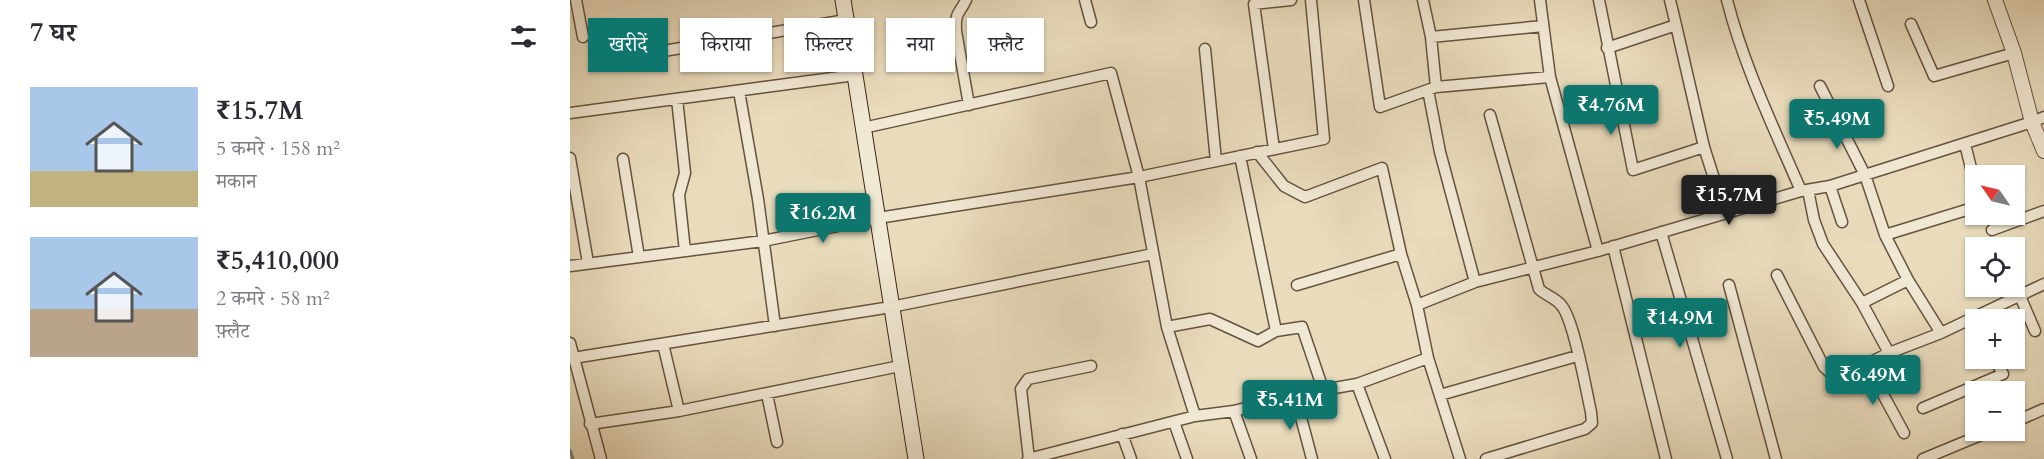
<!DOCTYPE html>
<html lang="hi">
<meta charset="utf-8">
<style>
body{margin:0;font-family:Cardo,"Noto Serif Devanagari",serif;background:#f7f7f7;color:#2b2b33;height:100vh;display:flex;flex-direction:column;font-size:22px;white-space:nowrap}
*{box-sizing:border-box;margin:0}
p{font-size:20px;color:#7c7c81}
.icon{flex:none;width:33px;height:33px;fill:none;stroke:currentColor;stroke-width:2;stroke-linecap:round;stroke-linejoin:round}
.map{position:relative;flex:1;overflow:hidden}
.sheet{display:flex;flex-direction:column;background:#fff;width:570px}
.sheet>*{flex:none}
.hud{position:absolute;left:18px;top:18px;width:570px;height:54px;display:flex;gap:12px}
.needle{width:39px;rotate:304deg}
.tools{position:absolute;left:1395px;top:165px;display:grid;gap:12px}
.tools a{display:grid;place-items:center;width:60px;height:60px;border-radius:0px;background:#fff;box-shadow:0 2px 4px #0004;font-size:30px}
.price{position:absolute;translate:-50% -51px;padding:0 14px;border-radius:6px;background:#0f766e;color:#fff;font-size:20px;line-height:39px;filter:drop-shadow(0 2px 3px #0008)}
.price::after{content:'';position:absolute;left:50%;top:36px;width:18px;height:14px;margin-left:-9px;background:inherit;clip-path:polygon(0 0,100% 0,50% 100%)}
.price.current{background:#222;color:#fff}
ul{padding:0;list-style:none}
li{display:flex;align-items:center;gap:18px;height:150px;padding:0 30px}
li span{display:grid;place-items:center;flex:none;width:168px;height:120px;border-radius:0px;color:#555}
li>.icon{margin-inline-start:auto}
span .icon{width:72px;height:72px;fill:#fffc;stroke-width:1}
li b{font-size:26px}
h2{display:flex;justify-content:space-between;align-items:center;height:72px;padding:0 30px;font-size:26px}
.tag{padding:0 21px;border-radius:0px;background:#fff;box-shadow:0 2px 4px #0004;font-size:21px;line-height:54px}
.tag.current{background:#0f766e;color:#fff}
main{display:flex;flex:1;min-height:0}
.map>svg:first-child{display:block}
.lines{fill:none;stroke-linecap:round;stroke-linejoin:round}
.stream{stroke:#737e77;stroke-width:3}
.minor-casing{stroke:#65533e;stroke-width:13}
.tertiary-casing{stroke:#65533e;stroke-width:16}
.secondary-casing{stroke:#392513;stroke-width:17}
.minor{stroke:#f1e8d4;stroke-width:10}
.tertiary{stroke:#f1e8d4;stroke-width:14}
.secondary{stroke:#f1e8d4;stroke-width:15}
</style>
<main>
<section class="sheet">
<h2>7 घर<svg class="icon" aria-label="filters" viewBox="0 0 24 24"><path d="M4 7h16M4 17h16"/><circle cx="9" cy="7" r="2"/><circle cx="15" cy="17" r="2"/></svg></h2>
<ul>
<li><span style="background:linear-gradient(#a9c7e8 70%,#c2b280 0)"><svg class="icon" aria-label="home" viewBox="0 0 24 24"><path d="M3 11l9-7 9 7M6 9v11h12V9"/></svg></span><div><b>₹15.7M</b><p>5 कमरे · 158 m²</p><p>मकान</p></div></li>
<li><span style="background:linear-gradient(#a9c7e8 60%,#b9a48a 0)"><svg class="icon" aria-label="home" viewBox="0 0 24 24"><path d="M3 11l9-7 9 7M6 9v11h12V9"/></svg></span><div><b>₹5,410,000</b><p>2 कमरे · 58 m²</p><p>फ़्लैट</p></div></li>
</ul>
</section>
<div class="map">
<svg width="1474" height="459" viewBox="0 0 1474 459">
<rect width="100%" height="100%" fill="#e9dcbd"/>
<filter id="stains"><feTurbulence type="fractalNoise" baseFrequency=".00333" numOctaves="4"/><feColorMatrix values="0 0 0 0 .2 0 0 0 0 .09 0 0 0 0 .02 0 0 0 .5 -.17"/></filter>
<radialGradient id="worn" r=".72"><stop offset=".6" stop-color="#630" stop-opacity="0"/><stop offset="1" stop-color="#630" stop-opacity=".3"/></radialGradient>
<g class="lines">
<path class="stream" d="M0,450L3,459"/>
<g class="minor-casing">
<path id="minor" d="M6,0L13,37
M396,0C389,15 385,11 386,31L399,105
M515,0L521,22
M794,0L810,107L866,87L980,77
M853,0L861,37L866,87
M970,0L980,77L1028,251
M1029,0L1063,170L1134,147
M1100,0L1106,25
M1157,0C1174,67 1204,128 1231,191
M1289,0L1318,86
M1341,24L1364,76L1444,53
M861,37L973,26
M1037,48L1106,25L1134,147L1155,213
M635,49L646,161
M70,55L276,20
M1250,86L1295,175L1315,235
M858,90L870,152L905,282
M169,91L188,199L205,326
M107,99L115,173L109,195L115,251
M0,113L285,75
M293,128L541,73L569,177L597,327L625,416
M1395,144L1406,188
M704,149L684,4L721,0
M670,156L706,331
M0,158L18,263
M53,159L69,257
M1260,186L1272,222
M1238,190L1244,220L1253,244L1292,303L1319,353
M1422,230L1474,211
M1091,232L1157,459
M1043,246L1096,459
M0,266L193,241L308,218L569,177L754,139L741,0
M1207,275L1254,367L1267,379L1319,353L1371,333L1474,284
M1338,280L1315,235L1406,207
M727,285L831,254
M1159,285L1206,459
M1450,296L1465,331
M1292,303L1338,280L1371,333
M847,305L905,282L1028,251L1231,191L1260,186L1462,122L1474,117
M597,327L640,319L688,341L706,331L732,327L753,389
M0,343L31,459
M93,344L109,411L330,366
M3,358L321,307L583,254
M858,358L890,459
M1297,365L1334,433
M787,384L815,459
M197,394L207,442
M725,395L742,459
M870,395L1007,356
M1353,408L1433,374L1424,358
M664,411L681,459
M604,422L617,459
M1444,422L1474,409
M20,424L109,411
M552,434L561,459
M458,459L625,416L664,411L725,395L787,384L858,358L847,305L831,254L812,168L735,197L714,186L687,152
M459,459L451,389L458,379L521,366
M916,459L1015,429L1022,423L1021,412C1016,390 1004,319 991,305C986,298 975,295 969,289L920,115
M1353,459L1423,430"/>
</g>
<g class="tertiary-casing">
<path id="tertiary" d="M1425,0L1444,53L1462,122L1474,151"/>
</g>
<g class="secondary-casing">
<path id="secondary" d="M273,0L346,459"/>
</g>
<use href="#minor" class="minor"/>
<use href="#tertiary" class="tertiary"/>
<use href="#secondary" class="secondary"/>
</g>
<rect width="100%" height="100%" filter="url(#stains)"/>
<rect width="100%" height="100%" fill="url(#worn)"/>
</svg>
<div class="tools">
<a><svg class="needle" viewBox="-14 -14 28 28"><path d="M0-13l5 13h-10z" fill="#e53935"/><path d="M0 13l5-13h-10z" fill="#7c7c81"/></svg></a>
<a><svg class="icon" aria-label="locate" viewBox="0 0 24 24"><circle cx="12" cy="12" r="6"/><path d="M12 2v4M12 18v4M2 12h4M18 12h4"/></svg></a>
<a>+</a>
<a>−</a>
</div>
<b class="price" style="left:1041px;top:136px">₹4.76M</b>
<b class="price" style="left:1267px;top:150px">₹5.49M</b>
<b class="price current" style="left:1159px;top:226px">₹15.7M</b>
<b class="price" style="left:253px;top:244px">₹16.2M</b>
<b class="price" style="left:1110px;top:349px">₹14.9M</b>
<b class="price" style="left:1303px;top:406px">₹6.49M</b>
<b class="price" style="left:720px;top:431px">₹5.41M</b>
<div class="hud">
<a class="tag current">खरीदें</a>
<a class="tag">किराया</a>
<a class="tag">फ़िल्टर</a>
<a class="tag">नया</a>
<a class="tag">फ़्लैट</a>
</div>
</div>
</main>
